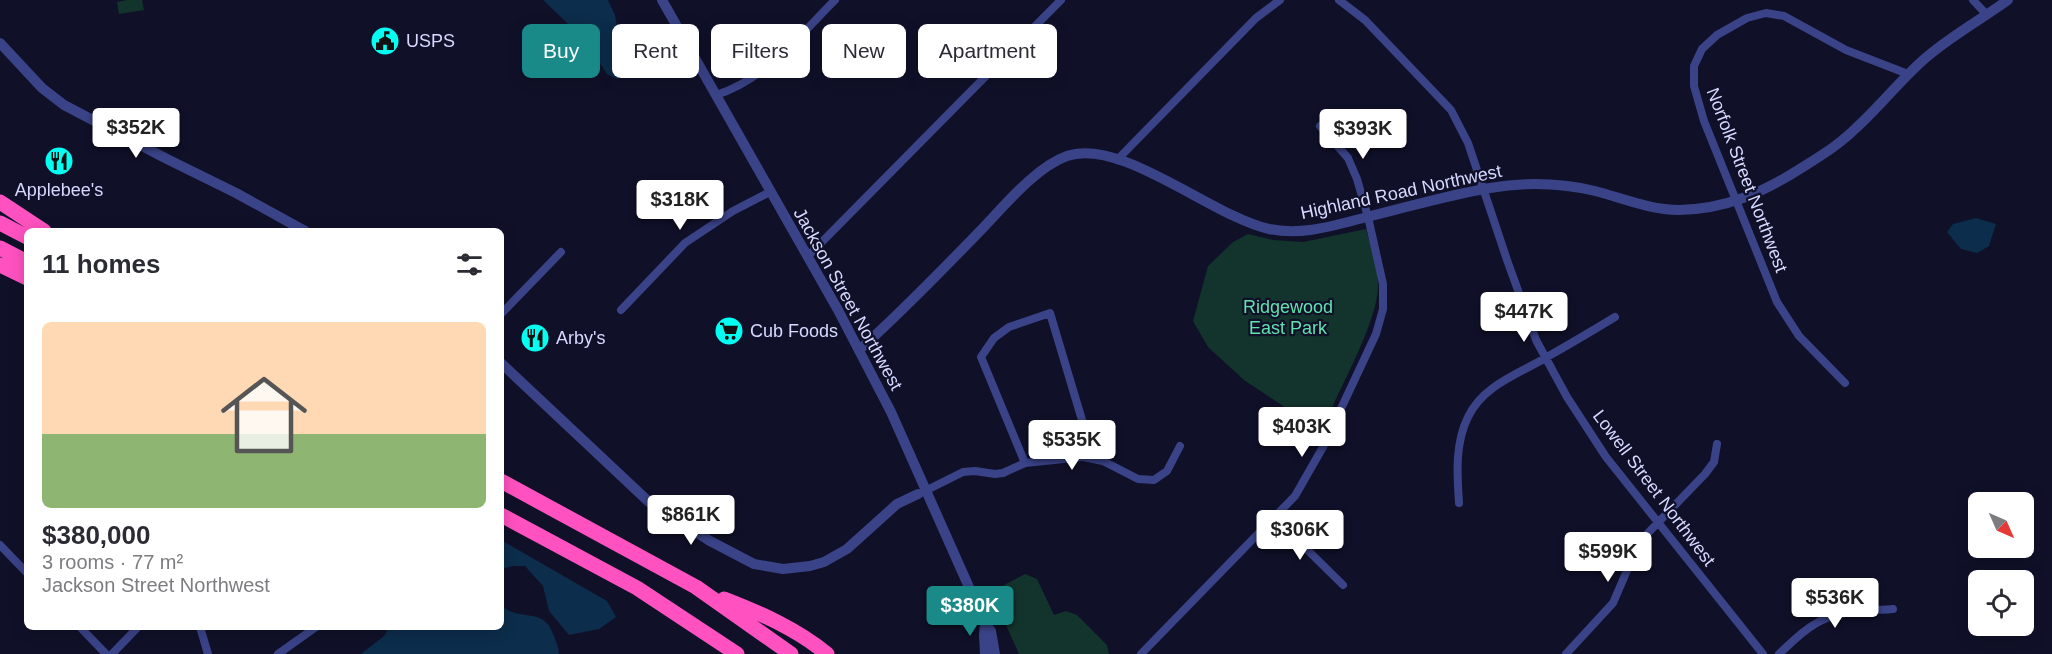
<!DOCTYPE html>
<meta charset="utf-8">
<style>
body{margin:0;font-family:Helvetica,sans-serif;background:#f7f7f7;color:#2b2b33;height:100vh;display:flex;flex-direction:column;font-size:22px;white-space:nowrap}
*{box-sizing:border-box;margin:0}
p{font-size:20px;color:#7c7c81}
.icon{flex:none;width:33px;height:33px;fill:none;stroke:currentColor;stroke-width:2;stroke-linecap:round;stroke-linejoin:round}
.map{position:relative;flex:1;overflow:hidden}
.sheet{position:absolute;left:24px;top:228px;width:480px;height:402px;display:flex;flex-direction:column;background:#fff;border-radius:9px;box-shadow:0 3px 15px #0003}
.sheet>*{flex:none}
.guide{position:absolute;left:522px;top:24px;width:570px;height:54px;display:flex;gap:12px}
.needle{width:39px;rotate:135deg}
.tools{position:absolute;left:1968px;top:492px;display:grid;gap:12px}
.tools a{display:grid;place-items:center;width:66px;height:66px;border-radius:9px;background:#fff;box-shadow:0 3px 15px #0003;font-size:30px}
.price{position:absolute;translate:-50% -51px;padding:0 14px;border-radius:6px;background:#fff;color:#222;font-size:20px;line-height:39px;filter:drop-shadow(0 2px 3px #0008)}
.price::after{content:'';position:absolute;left:50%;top:36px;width:18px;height:14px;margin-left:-9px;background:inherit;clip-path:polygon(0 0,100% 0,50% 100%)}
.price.current{background:#198a88;color:#fff}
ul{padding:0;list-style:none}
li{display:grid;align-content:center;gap:12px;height:318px;padding:0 18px}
li span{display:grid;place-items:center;height:186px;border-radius:9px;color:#555}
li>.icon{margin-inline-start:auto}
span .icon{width:108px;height:108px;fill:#fffc;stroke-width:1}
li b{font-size:26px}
h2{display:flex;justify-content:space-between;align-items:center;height:72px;padding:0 18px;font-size:26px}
.pill{padding:0 21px;border-radius:9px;background:#fff;box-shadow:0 3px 15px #0003;font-size:21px;line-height:54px}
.pill.current{background:#198a88;color:#fff}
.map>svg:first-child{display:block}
.green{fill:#13332d}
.water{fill:#0c2d4b}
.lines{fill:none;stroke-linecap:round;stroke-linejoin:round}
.minor{stroke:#3a4388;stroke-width:8}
.tertiary{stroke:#3a4388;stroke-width:10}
.motorway{stroke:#ff52c0;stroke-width:15}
.labels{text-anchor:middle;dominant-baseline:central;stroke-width:4.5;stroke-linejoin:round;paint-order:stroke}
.poi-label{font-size:18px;fill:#d7d9ff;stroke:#101029;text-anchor:start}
.street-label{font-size:18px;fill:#d7d9ff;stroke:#101029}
.park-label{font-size:18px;fill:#61e2ad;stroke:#101029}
</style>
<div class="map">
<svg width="2052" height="654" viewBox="0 0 2052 654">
<rect width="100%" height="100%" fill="#101029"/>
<path class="green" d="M127,0H142L144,10L119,14L117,2Z
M1366,229C1371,248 1379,269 1378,288C1376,324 1342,384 1327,418H1301L1244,380L1208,347L1193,321L1208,266L1233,242L1248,234L1273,240L1303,242Z
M1025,574L1037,579L1054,615L1066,611L1077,615L1107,645L1109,654H1019L991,592Z"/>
<path class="water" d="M543,0H608L615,15L625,74L617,79L607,74L585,40Z
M1976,218L1996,224L1989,246L1977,253L1961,249L1947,232L1953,224Z
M501,540L607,601L616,617L599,629L569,635L549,611L543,586L525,566H513L501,569Z
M501,605C519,623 544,605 554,636C556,642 559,648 559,654H361L385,635L389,627H501Z"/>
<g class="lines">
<path class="minor" d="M1339,0L1365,20L1451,110L1468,143L1507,260L1536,340L1567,397L1606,457L1763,654
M1973,0L1987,15
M716,95C765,80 800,35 835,0
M1117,160L1256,18L1280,0
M807,257L1061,0
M621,310L685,243L733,211L770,192
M501,314L561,252
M1845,383L1799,336L1777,302L1704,121L1694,86V66L1702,49L1717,35L1747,18L1766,13L1784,16L1846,50L1908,74
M1025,463L981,357L994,338L1009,327L1050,313L1085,430L1088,457
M921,493L963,472L975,471L995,474L1003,473L1025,463L1083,457L1103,461L1138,479L1154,480L1167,471L1180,446
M1459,503C1457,474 1455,443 1468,417C1483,385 1519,374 1547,357C1570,344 1592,331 1615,317
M1275,518L1343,585
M0,545L27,573
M80,627L106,654
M200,627L208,654
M112,654L138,627
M278,654L316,627
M1141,654L1295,496L1323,447L1376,334L1383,309V284L1368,217L1357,179L1348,158L1320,126
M1566,654L1613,603L1635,552L1647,534L1705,474L1714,462L1717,444
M1779,654C1790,644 1801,632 1815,624C1837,610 1867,611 1893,609"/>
<path class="tertiary" d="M662,0L838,310L891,412L985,623L991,631L995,654
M0,43L42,88L64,105L167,159L236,193L305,231
M859,350C902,312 942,270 982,229C1005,205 1036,167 1067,156C1121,137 1213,217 1269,229C1303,236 1335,225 1367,217C1408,207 1448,195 1490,188C1525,182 1561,183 1595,191C1622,198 1651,210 1679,210C1727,209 1764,192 1803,167C1822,155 1840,144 1856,128C1879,107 1898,83 1921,62C1947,38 1979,21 2008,0
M501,363L649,502L710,541L754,564L783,569L810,566L824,562L847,549L897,504L918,494
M985,654L984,635L985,623"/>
<path class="motorway" d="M0,202L44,231
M0,223L27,237
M0,248L27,262
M0,265L27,278
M501,481L696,587L791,654
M501,515L637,588L737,654
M724,599C760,613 797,629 827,654"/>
</g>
<defs>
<g id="civic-disc" transform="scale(1.5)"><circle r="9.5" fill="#03fff1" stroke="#101029"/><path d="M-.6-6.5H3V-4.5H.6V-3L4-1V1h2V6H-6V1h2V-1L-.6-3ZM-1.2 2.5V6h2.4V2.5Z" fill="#111"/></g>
<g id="restaurant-disc" transform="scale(1.5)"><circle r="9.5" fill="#03fff1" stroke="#101029"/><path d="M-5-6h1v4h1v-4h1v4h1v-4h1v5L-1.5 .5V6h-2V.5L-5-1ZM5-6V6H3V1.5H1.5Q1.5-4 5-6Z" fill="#111"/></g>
<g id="supermarket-disc" transform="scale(1.5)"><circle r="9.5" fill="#03fff1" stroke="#101029"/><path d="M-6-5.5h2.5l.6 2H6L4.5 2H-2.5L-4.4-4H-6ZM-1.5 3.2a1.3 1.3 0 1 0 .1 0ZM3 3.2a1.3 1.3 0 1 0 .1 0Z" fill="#111"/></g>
</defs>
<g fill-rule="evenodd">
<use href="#civic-disc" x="385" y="41"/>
<use href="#restaurant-disc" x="59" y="161"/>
<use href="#supermarket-disc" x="729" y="331"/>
<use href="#restaurant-disc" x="535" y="338"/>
</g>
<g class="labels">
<g class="poi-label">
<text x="406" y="41">USPS</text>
<text x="59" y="190" text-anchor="middle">Applebee's</text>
<text x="750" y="331">Cub Foods</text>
<text x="556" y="338">Arby's</text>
</g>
<g class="street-label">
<text transform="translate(1747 180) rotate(69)">Norfolk Street Northwest</text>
<text transform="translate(1401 192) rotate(-12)">Highland Road Northwest</text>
<text transform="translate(848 299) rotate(61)">Jackson Street Northwest</text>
<text transform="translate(1654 488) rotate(53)">Lowell Street Northwest</text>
</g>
<g class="park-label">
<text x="1288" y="307">Ridgewood<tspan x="1288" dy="21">East Park</tspan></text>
</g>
</g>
</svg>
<div class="tools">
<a><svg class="needle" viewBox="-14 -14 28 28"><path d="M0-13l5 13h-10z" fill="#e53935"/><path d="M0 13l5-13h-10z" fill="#7c7c81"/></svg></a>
<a><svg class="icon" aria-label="locate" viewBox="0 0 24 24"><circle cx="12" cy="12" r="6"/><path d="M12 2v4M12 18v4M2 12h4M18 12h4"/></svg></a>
</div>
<b class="price" style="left:136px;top:159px">$352K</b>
<b class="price" style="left:1363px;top:160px">$393K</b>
<b class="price" style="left:680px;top:231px">$318K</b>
<b class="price" style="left:1524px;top:343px">$447K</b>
<b class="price" style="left:1302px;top:458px">$403K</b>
<b class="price" style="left:1072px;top:471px">$535K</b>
<b class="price" style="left:691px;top:546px">$861K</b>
<b class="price" style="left:1300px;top:561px">$306K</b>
<b class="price" style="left:1608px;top:583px">$599K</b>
<b class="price" style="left:1835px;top:629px">$536K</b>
<b class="price current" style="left:970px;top:637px">$380K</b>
<div class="guide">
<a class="pill current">Buy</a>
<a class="pill">Rent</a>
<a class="pill">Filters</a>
<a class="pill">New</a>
<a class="pill">Apartment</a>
</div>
<section class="sheet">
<h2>11 homes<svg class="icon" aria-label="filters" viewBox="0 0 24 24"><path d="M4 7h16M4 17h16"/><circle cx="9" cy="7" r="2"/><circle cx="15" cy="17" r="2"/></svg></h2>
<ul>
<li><span style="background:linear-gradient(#ffd9b3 60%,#8fb573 0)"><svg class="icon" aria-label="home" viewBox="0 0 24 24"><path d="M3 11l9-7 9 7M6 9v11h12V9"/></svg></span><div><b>$380,000</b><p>3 rooms · 77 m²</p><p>Jackson Street Northwest</p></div></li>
</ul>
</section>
</div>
